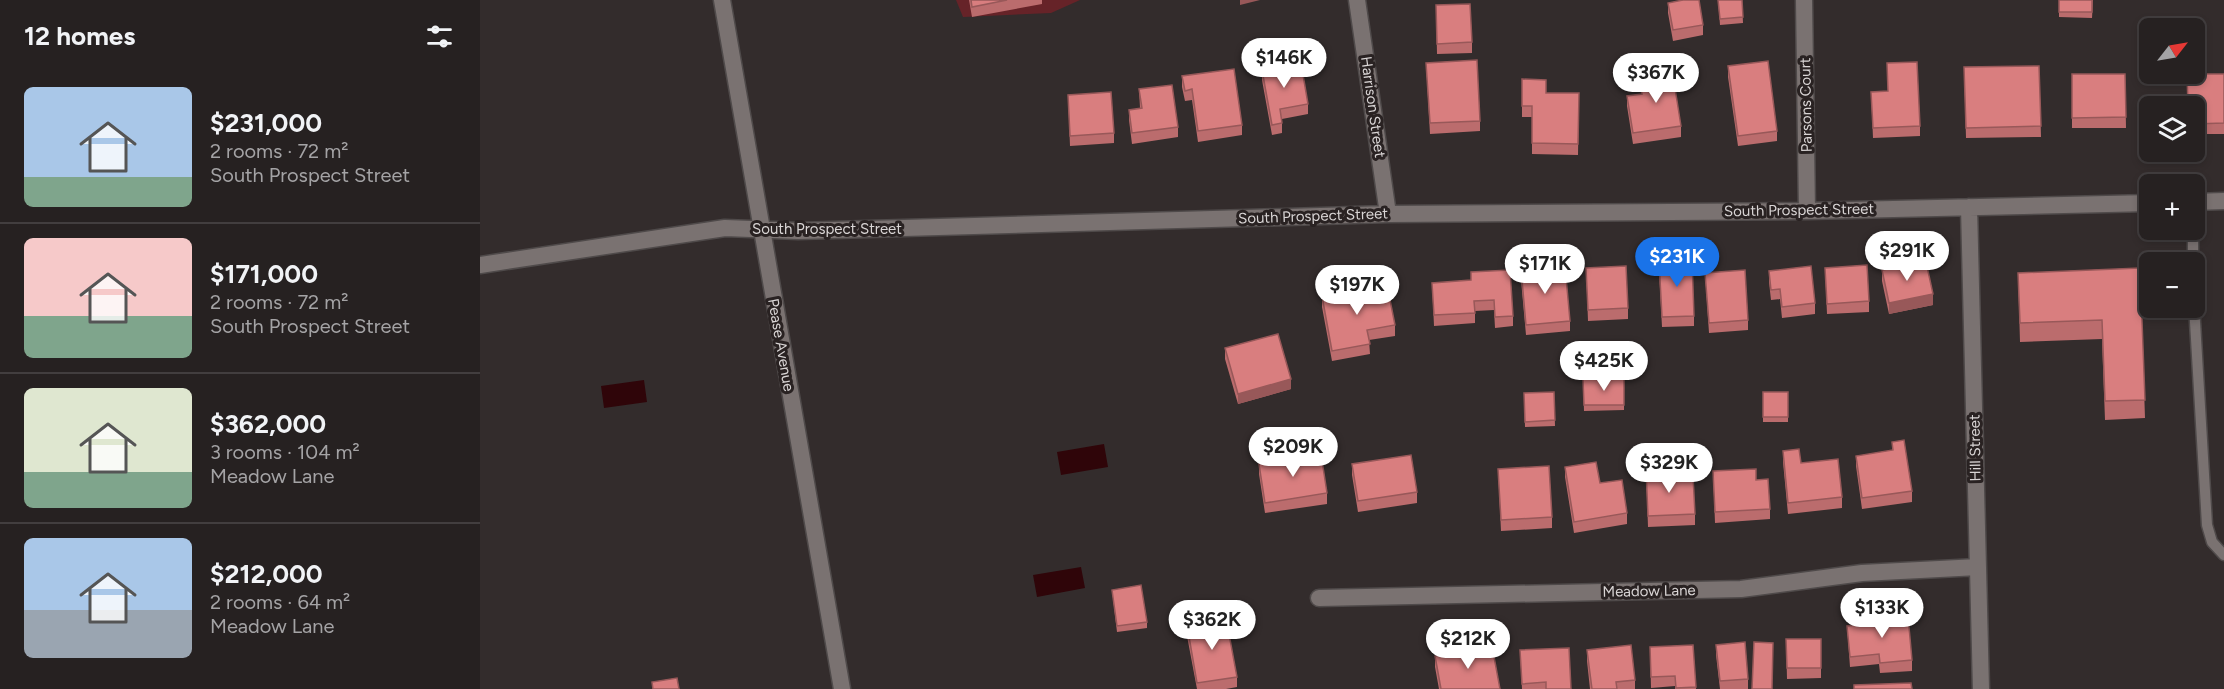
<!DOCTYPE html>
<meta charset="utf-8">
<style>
body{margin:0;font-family:Figtree,sans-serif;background:#2e292a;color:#f1f3f6;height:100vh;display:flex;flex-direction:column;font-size:22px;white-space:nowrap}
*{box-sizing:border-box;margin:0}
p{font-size:20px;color:#a4a3a5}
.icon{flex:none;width:33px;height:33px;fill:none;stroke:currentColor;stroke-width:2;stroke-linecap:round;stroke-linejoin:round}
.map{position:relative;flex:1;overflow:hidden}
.drawer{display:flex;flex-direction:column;background:#262121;width:480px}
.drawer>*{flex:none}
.needle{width:39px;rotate:59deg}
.tools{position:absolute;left:1659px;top:18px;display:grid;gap:12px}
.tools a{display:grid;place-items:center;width:66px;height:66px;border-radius:9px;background:#262121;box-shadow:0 3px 9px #0003,0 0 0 2px #423e3f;font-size:30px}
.price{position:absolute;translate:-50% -51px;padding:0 14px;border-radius:21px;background:#fff;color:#222;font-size:20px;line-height:39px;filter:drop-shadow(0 2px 3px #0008)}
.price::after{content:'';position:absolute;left:50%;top:36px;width:18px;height:14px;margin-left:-9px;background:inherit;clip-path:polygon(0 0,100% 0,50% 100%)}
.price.current{background:#1a73e8;color:#fff}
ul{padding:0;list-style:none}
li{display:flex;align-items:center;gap:18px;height:150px;padding:0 24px}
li+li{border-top:2px solid #423e3f}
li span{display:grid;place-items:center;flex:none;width:168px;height:120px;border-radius:9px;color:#555}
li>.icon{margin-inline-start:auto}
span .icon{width:72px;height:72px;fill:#fffc;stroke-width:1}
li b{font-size:26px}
h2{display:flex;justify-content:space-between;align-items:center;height:72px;padding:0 24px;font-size:26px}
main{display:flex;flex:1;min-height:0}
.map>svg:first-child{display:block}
.green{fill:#662328}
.water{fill:#2f0509}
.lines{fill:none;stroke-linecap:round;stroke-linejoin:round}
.service-casing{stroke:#4f4a4a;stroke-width:13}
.minor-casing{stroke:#4f4a4a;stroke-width:19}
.service{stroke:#7a7271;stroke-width:10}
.minor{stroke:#7a7271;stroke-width:16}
.wall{fill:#bb6c6d}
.shaded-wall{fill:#985859}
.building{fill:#d97e7f;stroke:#985859;stroke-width:1.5}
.labels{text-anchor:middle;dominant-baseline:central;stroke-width:6;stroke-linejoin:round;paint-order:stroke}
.street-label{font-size:15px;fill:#d9d5d5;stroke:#292222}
</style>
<main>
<section class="drawer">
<h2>12 homes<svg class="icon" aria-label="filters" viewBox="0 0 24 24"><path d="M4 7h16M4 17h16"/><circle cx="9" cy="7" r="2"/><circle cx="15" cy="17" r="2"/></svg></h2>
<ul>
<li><span style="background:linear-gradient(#a9c7e8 75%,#7fa58c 0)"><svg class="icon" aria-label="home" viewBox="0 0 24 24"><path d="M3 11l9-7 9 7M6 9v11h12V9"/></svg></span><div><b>$231,000</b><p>2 rooms · 72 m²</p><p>South Prospect Street</p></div></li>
<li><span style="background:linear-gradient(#f6c9c9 65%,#7fa58c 0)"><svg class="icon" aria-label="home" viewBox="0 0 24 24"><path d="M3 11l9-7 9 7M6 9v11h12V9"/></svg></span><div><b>$171,000</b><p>2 rooms · 72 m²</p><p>South Prospect Street</p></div></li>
<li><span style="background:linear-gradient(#dfe7d0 70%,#7fa58c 0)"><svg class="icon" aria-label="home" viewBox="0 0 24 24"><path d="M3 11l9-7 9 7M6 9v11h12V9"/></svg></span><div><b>$362,000</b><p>3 rooms · 104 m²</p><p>Meadow Lane</p></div></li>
<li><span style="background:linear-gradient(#a9c7e8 60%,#9aa5b1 0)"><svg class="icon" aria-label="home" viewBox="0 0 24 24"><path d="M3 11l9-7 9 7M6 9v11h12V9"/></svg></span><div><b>$212,000</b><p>2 rooms · 64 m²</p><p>Meadow Lane</p></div></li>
</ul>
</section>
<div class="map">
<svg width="1744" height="689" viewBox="0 0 1744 689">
<rect width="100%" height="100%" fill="#332c2c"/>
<path class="green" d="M476,0H600L571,13L483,17Z"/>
<path class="water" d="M164,380L167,402L124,408L121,386Z
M624,444L628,467L581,475L577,452Z
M601,567L605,588L557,597L553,575Z"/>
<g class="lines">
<g class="service-casing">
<path id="service" d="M1713,230V262
M1714,305L1727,525L1732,542L1744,555"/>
</g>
<g class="minor-casing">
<path id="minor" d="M242,0L362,689
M877,0L908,214
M1324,0L1327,211
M1714,202L1744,201
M1489,207L1501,689
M0,265L245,228L318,231L908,214L1327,211L1670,203
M839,598L1261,589L1382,573L1498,567"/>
</g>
<use href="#service" class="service"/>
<use href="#minor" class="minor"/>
</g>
<path class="wall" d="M489,0H562V4L492,17Z
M1238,0H1262L1263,23L1240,25Z
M1579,0H1613L1612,18L1579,17Z
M1188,3L1223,25V35L1193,41L1188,13Z
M956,5L992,42V53L957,54Z
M946,63L1000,121V131L950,134Z
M1407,63L1440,126V136L1393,138L1391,92L1408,91Z
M1174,66L1201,126V137L1153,144L1147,106V96L1161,94V90L1175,87Z
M1248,66L1297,131V141L1258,146L1248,77Z
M1559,66L1561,137L1486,138L1484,67Z
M782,70L828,104V114L802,119V133L792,135L782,80Z
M1592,74H1645L1646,128H1592Z
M1744,74V134H1714V106Z
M702,76L762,125V135L718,142L712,100L705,101L702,87Z
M1042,79L1066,93H1099L1098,155L1052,154V117H1042Z
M659,89L698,127V137L652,144L649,120V110L660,108Z
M588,95L634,133V143L590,146Z
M1106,268L1148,308V319L1108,321Z
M1345,268L1389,301V312L1347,314Z
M1660,268L1665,418L1625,420L1622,339L1540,342L1538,273Z
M1041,269L1090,321V331L1046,335L1041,280Z
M1179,270L1214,316V326L1182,327Z
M1402,270L1453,305L1409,314L1402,281Z
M1289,271L1335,303V314L1302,318L1300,299L1291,300L1289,282Z
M1225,273L1268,320V330L1229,333Z
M991,280L1033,316V326L1015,328L1014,310L995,311V323L954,326L952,283Z
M842,296L915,325V336L889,340L890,354L852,361L842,307Z
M745,348L811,389L758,404L745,359Z
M1144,378V410L1104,411L1103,379Z
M1074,392L1075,426L1045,427L1044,393Z
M1283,392H1308V422H1283Z
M1412,442L1432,491V502L1382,509L1376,466V456L1412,451Z
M1303,451L1321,463L1362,497V508L1308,514L1303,462Z
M779,464L847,493V504L785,513L779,474Z
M872,464L937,492V503L878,512L872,475Z
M1085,467L1120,483L1147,513V524L1094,533L1085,477Z
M1018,469L1072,517V528L1021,531Z
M1166,469L1185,477L1215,514V525L1168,527Z
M1233,471L1276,480L1290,509V519L1235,523Z
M632,590L667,622V628L637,632Z
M1387,624L1432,660V671L1400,673L1399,664L1370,667L1367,626Z
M707,625L757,677V687L746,689H717L707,636Z
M1306,639H1341V678L1307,679Z
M1213,645L1216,689H1195V686L1171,688L1170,647Z
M1236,645L1268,679V689H1240L1236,655Z
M1040,650L1091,689H1042Z
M1107,650L1155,680V689H1110L1107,661Z
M955,656L1020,689H959L955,667Z"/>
<path class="shaded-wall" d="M760,0H780L760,5Z
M1453,294V305L1409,314V303Z
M811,379V389L758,404V394Z"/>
<path class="building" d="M491,0H527L492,7Z
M1203,0H1219L1223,25L1193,30L1188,3Z
M1238,0H1262L1263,17L1240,19Z
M1579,0H1612V12H1579Z
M990,4L992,42L957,44L956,5Z
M997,60L1000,121L950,123L946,63Z
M1288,61L1297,131L1258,136L1248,66Z
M1437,62L1440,126L1393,128L1391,92L1408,91L1407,63Z
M821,63L828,104L800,109L802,123L792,125L782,70Z
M1191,63L1201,126L1153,133L1147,96L1162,94L1161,90L1176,87L1174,66Z
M1559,66L1561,126L1486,128L1484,67Z
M754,69L762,125L718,131L712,89L705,91L702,76Z
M1592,74H1645L1646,117L1592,118Z
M1707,74H1744V123L1714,124V106H1708Z
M1042,79L1066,80V93H1099L1098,144L1052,143V106H1042Z
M692,85L698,127L652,133L649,110L662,108L659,89Z
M631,92L634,133L590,136L588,95Z
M1212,259L1214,316L1182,317L1179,260Z
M1446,262L1453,294L1409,303L1402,270Z
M1387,265L1389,301L1347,304L1345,268Z
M1085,266L1090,321L1046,325L1041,269Z
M1146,266L1148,308L1108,310L1106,268Z
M1331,266L1335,303L1302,307L1300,289L1291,290L1289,271Z
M1660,268L1665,400L1625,401L1622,320L1540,323L1538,273Z
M1030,270L1033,316L1015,317L1014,300L994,301L995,313L954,315L952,283L991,280V272Z
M1265,270L1268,320L1229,323L1225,273Z
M907,285L915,325L887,330L890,344L852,351L842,296Z
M798,334L811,379L758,394L745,348Z
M1144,378V405H1104L1103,379Z
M1074,392L1075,420L1045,422L1044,393Z
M1283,392H1308V417H1283Z
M1424,440L1432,491L1382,498L1376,456L1413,450L1412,442Z
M1319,449L1321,463L1358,459L1362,497L1308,503L1303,451Z
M841,454L847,493L785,503L779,464Z
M931,455L937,492L878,501L872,464Z
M1116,462L1120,483L1142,480L1147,513L1094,522L1085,467Z
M1069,466L1072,517L1021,520L1018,469Z
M1184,468L1185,477L1213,476L1215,514L1168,516L1166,469Z
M1276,469V480L1288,479L1290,509L1235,512L1233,471Z
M661,585L667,622L637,626L632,590Z
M1428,616L1432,660L1400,663L1399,654L1370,657L1367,626L1387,624V620Z
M746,618L757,677L717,683L707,625Z
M1306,639H1341V668H1307Z
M1265,642L1268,679L1240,681L1236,645Z
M1274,642L1293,643L1292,689H1272Z
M1151,645L1155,680L1136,682L1137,689H1112L1107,650Z
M1213,645L1216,687L1196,688L1195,676L1171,677L1170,647Z
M1012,646L1020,689H961L955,656Z
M1089,648L1091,689H1066V682L1042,684L1040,650Z
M197,678L199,689H173L172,682Z
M1431,683L1432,689H1374V685Z"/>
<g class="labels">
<g class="street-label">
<text transform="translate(1326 105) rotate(-91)">Parsons Court</text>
<text transform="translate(893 107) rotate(82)">Harrison Street</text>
<text transform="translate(1319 210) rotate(-1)">South Prospect Street</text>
<text transform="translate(833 216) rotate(-2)">South Prospect Street</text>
<text x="347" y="229">South Prospect Street</text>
<text transform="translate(301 345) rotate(80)">Pease Avenue</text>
<text transform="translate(1495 448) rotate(-91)">Hill Street</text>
<text transform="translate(1169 591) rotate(-1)">Meadow Lane</text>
</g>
</g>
</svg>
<div class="tools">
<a><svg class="needle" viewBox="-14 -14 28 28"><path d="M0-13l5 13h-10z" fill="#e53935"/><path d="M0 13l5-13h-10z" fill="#a4a3a5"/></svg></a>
<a><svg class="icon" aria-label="layers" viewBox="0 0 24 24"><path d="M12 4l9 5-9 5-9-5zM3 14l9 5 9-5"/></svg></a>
<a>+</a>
<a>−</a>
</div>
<b class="price" style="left:804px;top:89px">$146K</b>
<b class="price" style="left:1176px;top:104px">$367K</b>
<b class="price" style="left:1427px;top:282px">$291K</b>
<b class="price current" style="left:1197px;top:288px">$231K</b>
<b class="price" style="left:1065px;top:295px">$171K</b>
<b class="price" style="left:877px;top:316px">$197K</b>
<b class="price" style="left:1124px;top:392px">$425K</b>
<b class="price" style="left:813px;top:478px">$209K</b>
<b class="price" style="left:1189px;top:494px">$329K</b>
<b class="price" style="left:1402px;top:639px">$133K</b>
<b class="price" style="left:732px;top:651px">$362K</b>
<b class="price" style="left:988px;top:670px">$212K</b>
</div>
</main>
